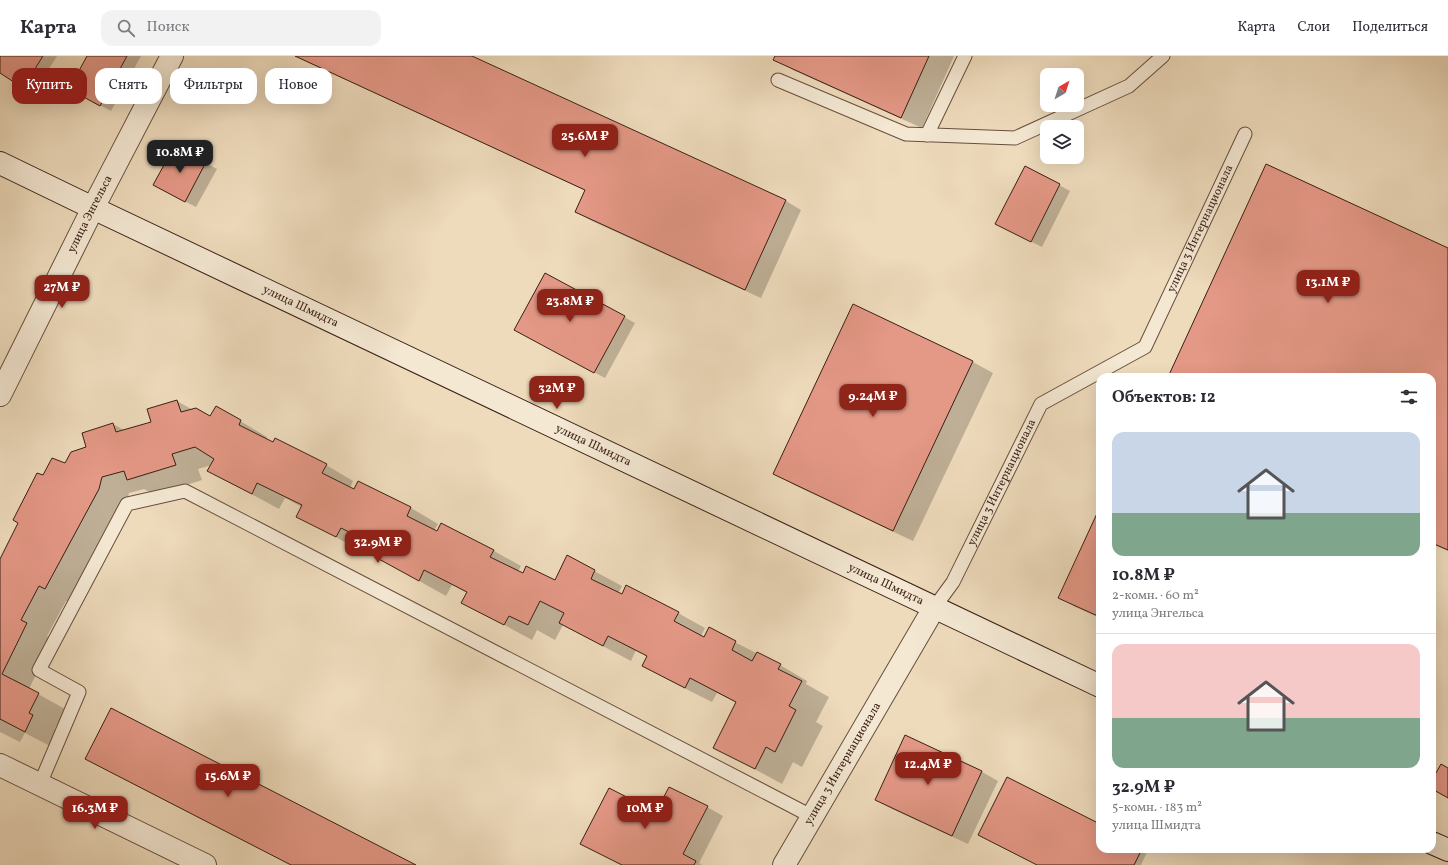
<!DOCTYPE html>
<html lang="ru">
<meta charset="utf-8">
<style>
body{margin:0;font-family:Vollkorn,serif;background:#f2f2f3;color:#2b2b33;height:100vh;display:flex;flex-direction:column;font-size:15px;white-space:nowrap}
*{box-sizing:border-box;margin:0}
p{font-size:13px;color:#7c7c81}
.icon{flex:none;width:22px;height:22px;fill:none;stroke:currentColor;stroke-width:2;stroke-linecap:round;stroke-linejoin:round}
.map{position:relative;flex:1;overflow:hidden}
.drawer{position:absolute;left:1096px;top:317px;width:340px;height:480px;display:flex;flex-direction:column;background:#fff;border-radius:12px;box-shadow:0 4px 16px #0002}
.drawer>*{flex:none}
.banner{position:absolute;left:12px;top:12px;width:380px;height:36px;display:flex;gap:8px}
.needle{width:26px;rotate:39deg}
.fabs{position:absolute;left:1040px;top:12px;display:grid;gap:8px}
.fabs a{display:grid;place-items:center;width:44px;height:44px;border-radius:8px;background:#fff;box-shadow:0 4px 16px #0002;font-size:20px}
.price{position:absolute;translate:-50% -34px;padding:0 9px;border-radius:8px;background:#8f2418;color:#fff;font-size:13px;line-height:26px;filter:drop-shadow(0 1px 2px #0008)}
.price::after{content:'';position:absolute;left:50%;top:24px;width:12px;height:9px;margin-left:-6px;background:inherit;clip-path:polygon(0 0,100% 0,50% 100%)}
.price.on{background:#222;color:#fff}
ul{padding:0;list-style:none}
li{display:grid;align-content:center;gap:8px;height:212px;padding:0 16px}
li+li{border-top:1px solid #e1e1e2}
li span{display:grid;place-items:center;height:124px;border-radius:12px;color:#555}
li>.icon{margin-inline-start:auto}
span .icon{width:72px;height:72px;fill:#fffc;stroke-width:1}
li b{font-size:17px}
h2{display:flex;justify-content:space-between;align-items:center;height:48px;padding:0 16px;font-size:17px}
.pill{padding:0 14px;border-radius:12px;background:#fff;box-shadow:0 4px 16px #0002;font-size:14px;line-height:36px}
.pill.on{background:#8f2418;color:#fff}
header{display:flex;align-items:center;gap:24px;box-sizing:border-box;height:56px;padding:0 20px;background:#fff;border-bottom:1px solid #e1e1e2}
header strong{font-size:19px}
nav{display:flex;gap:22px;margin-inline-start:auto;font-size:14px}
.search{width:280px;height:36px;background:#f2f2f3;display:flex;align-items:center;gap:10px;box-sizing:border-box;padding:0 14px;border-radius:12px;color:#7c7c81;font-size:15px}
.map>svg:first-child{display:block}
.shadow{fill:#0003}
.building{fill:#e49886;stroke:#3a1f14}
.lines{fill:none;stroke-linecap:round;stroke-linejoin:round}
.service-casing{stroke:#674e3e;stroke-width:15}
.minor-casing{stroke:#674e3e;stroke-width:24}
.secondary-casing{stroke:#3a1f14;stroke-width:24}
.service{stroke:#f4e8d3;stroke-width:13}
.minor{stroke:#f4e8d3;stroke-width:22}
.secondary{stroke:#f4e8d3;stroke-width:22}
.labels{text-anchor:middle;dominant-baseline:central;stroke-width:3;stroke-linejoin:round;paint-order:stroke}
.street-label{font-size:12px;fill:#3a1f14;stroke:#f4e8d3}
</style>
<header>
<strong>Карта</strong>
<div class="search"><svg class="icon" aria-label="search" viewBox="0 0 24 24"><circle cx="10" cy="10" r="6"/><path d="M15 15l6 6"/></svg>Поиск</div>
<nav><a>Карта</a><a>Слои</a><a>Поделиться</a></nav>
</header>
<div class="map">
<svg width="1448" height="809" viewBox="0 0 1448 809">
<rect width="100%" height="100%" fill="#eedbbc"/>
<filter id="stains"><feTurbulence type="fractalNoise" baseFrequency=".005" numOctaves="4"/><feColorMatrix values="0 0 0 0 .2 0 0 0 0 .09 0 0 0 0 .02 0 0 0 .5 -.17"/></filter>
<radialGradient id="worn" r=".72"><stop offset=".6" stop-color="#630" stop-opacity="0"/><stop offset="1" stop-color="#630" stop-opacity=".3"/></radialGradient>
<path class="shadow" d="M0,0H57L34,37L0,16Z
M88,0H141L111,55L81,39Z
M294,0H469L786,145L801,154L761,242L592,165L576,156L586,135Z
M776,0H954L922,72L795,15L775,4Z
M175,90L217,113L196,151L165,135Z
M1026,111L1070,135L1042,191L1007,174Z
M1448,193V495L1432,488V321H1169Z
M546,218L635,267L605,322L526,280Z
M973,306L993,317L913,485L794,429L774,417Z
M177,345L193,354L211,361L217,351L267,381L266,384L326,409L353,425L350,432L355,434L359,426L411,452L438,468L434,475L494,495L521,510L518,515L523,518L555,526L568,501L622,530L618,538L678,557L705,572L701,580L704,582L709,573L780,609L807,625L806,628L829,641L816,666L823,670L802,711L793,706L782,728L714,691L737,647L717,637L712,646L670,625L643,610L648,601L636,594L631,605L563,569L555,584L537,574L532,584L462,546L467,537L452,529L446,540L405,517L382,494L368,487L363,496L297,460L302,451L285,442L279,453L208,415L212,409L198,413L202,424L155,439L144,433L129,437L126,449L72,548L66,545L47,580L53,584L29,633L65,653L55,673L59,676L52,691L25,677L20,686L0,676V505L43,420L65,409L88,392L113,368L124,374L152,366Z
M1100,453V562L1075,551L1060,542Z
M905,681L982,716L998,725L968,788L892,753L876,744Z
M106,714L414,809H291Z
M707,751L723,760L699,807L702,809H621L582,788L656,757Z
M1100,770V793H1146L1148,794L1141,809H1039Z"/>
<path class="building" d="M0,0H43L23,32L0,17Z
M87,0H127L100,50L69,33Z
M295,0H472L786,144L745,234L575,156L585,134Z
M775,0H929L901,62L773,4Z
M175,89L206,106L185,146L153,129Z
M1266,108L1448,192V494L1432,487V321H1168Z
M1025,110L1060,128L1031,186L995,168Z
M545,217L625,260L594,317L514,274Z
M853,248L973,305L893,475L773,418Z
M177,344L181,356L196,352L210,360L216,350L241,364L239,369L273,386L275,382L327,408L322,417L354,433L358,425L411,451L407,460L437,475L441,467L494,494L490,501L523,517L526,510L555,524L567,499L595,514L591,523L622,538L626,529L679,556L674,565L704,581L709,571L736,585L732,594L752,605L757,596L781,608L778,613L802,625L789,650L796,654L775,696L766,691L755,713L713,692L736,646L690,622L685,632L642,610L647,600L608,580L603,590L559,567L564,557L540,545L528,569L509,560L504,569L461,547L467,536L424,514L419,525L377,502L381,492L341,472L336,481L296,461L302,449L257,427L252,438L207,415L214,403L195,391L172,398L176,409L127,424L124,415L102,421L99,433L45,533L39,530L21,564L27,567L2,618L39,637L29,657L33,659L25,676L0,663V503L18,467L13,464L37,417L43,419L52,402L65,407L71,396L86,391L82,377L113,367L116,376L151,366L147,353Z
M1100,451V561L1058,542Z
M111,652L416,809H291L85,703Z
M905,679L982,715L952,780L875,744Z
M1441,708L1448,712V742L1432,733V724Z
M1007,721L1100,768V793H1142L1134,809H1037L978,779Z
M669,731L708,750L683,798L696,805L694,809H622L580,788L609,732L656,756Z"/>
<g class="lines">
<g class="service-casing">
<g id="service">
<path d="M778,24L906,78L1015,82L1129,30L1163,0"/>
<path d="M927,79L965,0"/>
<path id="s1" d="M934,552L953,526L1041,348L1145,291L1245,78"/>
<path d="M40,728L79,636L39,614L127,448L185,435L813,761"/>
</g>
</g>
<g class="minor-casing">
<g id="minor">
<path id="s2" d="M0,339L93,152L172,0"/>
<path d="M0,709L205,809"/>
<path id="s3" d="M784,809L934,552"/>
</g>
</g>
<g class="secondary-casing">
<g id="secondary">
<path id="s4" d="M0,107L93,152L1100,630"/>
<path d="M1432,787L1448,794"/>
</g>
</g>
<use href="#service" class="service"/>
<use href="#minor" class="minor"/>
<use href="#secondary" class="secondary"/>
</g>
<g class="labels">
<g class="street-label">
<text stroke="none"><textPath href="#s2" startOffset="202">улица Энгельса</textPath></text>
<text stroke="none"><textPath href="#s1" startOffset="480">улица 3 Интернационала</textPath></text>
<text stroke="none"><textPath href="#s4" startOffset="333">улица Шмидта</textPath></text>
<text stroke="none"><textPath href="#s4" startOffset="657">улица Шмидта</textPath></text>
<text stroke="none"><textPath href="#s1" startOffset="143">улица 3 Интернационала</textPath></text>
<text stroke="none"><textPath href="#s4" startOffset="981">улица Шмидта</textPath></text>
<text stroke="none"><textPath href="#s3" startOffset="117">улица 3 Интернационала</textPath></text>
</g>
</g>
<rect width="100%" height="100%" filter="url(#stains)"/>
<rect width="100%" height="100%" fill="url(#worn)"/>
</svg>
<div class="fabs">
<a><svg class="needle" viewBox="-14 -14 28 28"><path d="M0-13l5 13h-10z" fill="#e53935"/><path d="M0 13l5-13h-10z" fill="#7c7c81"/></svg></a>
<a><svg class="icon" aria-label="layers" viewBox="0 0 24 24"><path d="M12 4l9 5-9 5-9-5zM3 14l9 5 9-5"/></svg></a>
</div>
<b class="price" style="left:585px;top:102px">25.6M ₽</b>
<b class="price on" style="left:180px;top:118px">10.8M ₽</b>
<b class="price" style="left:1328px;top:248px">13.1M ₽</b>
<b class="price" style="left:62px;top:253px">27M ₽</b>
<b class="price" style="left:570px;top:267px">23.8M ₽</b>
<b class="price" style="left:557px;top:354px">32M ₽</b>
<b class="price" style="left:873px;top:362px">9.24M ₽</b>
<b class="price" style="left:378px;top:508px">32.9M ₽</b>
<b class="price" style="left:928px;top:730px">12.4M ₽</b>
<b class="price" style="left:228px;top:742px">15.6M ₽</b>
<b class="price" style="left:95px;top:774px">16.3M ₽</b>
<b class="price" style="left:645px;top:774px">10M ₽</b>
<div class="banner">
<a class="pill on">Купить</a>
<a class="pill">Снять</a>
<a class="pill">Фильтры</a>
<a class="pill">Новое</a>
</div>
<section class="drawer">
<h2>Объектов: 12<svg class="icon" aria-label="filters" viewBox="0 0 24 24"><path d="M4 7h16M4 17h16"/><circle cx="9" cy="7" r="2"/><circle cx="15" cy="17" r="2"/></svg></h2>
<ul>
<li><span style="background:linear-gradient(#c9d6e8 65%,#7fa58c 0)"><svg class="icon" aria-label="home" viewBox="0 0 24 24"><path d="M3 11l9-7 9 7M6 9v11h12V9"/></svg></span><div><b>10.8M ₽</b><p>2-комн. · 60 m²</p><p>улица Энгельса</p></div></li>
<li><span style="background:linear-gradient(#f6c9c9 60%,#7fa58c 0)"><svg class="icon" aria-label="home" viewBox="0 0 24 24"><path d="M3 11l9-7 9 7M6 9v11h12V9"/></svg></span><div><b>32.9M ₽</b><p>5-комн. · 183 m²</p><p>улица Шмидта</p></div></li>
</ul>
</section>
</div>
